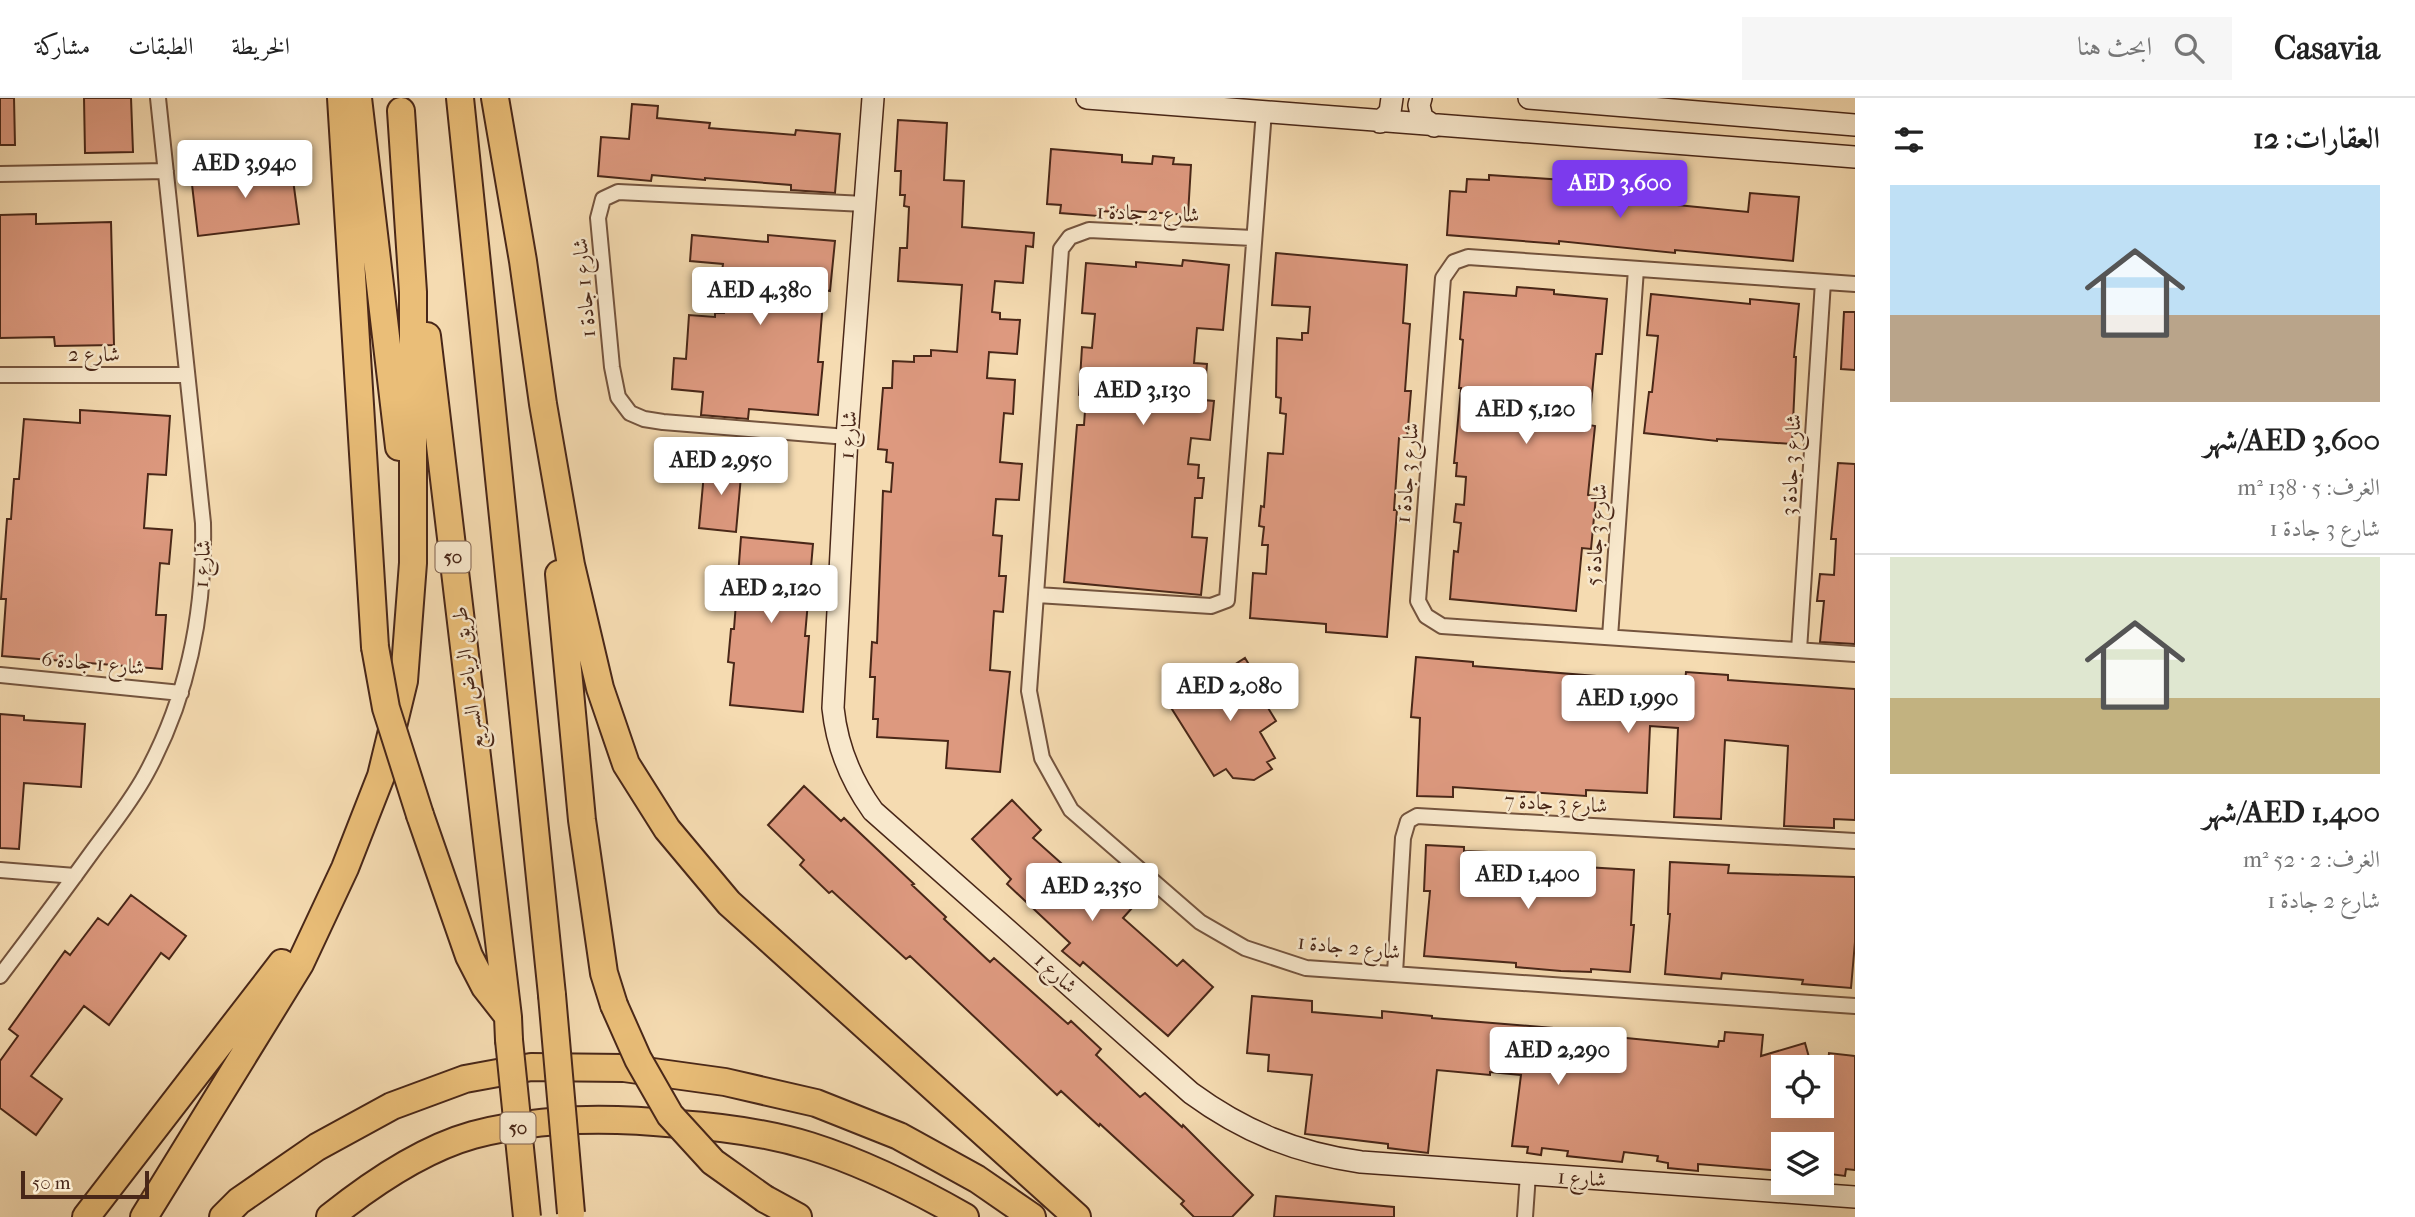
<!DOCTYPE html>
<html lang="ar">
<meta charset="utf-8">
<style>
body{margin:0;font-family:"IM FELL French Canon",Amiri,serif;background:#f6f6f6;color:#222;direction:rtl;height:100vh;display:flex;flex-direction:column;font-size:26px;white-space:nowrap}
*{box-sizing:border-box;margin:0}
p{font-size:23px;color:#767676}
.icon{flex:none;width:38px;height:38px;fill:none;stroke:currentColor;stroke-width:2;stroke-linecap:round;stroke-linejoin:round}
.map{position:relative;flex:1;overflow:hidden;direction:ltr}
.sheet{display:flex;flex-direction:column;background:#fff;width:560px}
.sheet>*{flex:none}
.buttons{position:absolute;left:1771px;top:957px;display:grid;gap:14px}
.buttons a{display:grid;place-items:center;width:63px;height:63px;border-radius:0px;background:#fff;box-shadow:0 7px 28px #0002;font-size:35px}
.scale{position:absolute;left:21px;bottom:18px;width:128px;box-sizing:border-box;padding-left:7px;border:4px solid #492718;border-top:0;font-size:19px;line-height:24px;white-space:nowrap;color:#492718;-webkit-text-stroke:5px #f8e8cc;paint-order:stroke}
.price{position:absolute;translate:-50% -60px;padding:0 16px;border-radius:7px;background:#fff;color:#222;font-size:23px;line-height:46px;filter:drop-shadow(0 2px 4px #0008)}
.price::after{content:'';position:absolute;left:50%;top:42px;width:21px;height:16px;margin-left:-10px;background:inherit;clip-path:polygon(0 0,100% 0,50% 100%)}
.price.active{background:#7c3aed;color:#fff}
ul{padding:0;list-style:none}
li{display:grid;align-content:center;gap:14px;height:371px;padding:0 35px}
li+li{border-top:2px solid #e0e0e0}
li span{display:grid;place-items:center;height:217px;border-radius:0px;color:#555}
li>.icon{margin-inline-start:auto}
span .icon{width:126px;height:126px;fill:#fffc;stroke-width:1}
li b{font-size:30px}
h2{display:flex;justify-content:space-between;align-items:center;height:84px;padding:0 35px;font-size:30px}
header{display:flex;align-items:center;gap:42px;box-sizing:border-box;height:98px;padding:0 35px;background:#fff;border-bottom:2px solid #e0e0e0}
header strong{font-size:33px}
nav{display:flex;gap:38px;margin-inline-start:auto;font-size:24px}
.search{width:490px;height:63px;background:#f6f6f6;display:flex;align-items:center;gap:18px;box-sizing:border-box;padding:0 24px;border-radius:0px;color:#767676;font-size:26px}
main{display:flex;flex:1;min-height:0}
.map>svg:first-child{display:block}
.building{fill:#dd997f;stroke:#492718;stroke-width:2}
.lines{fill:none;stroke-linecap:round;stroke-linejoin:round}
.street-casing{stroke:#74543e;stroke-width:18}
.secondary-casing{stroke:#492718;stroke-width:24}
.highway-casing{stroke:#492718;stroke-width:30}
.street{stroke:#f8e8cc;stroke-width:14}
.secondary{stroke:#f8e8cc;stroke-width:21}
.highway{stroke:#eabe78;stroke-width:26}
.highway-bridge-casing{stroke:#492718;stroke-width:30;stroke-linecap:butt}
.highway-bridge{stroke:#eabe78;stroke-width:26}
.labels{text-anchor:middle;dominant-baseline:central;stroke-width:5;stroke-linejoin:round;paint-order:stroke}
.shield{fill:#f8e8cc;stroke:#7e614e;stroke-width:2}
.shield-label{font-size:19px;font-weight:bold;fill:#492718}
.street-label{font-size:21px;fill:#492718;stroke:#f8e8cc}
</style>
<header>
<strong>Casavia</strong>
<div class="search"><svg class="icon" aria-label="search" viewBox="0 0 24 24"><circle cx="10" cy="10" r="6"/><path d="M15 15l6 6"/></svg>ابحث هنا</div>
<nav><a>الخريطة</a><a>الطبقات</a><a>مشاركة</a></nav>
</header>
<main>
<section class="sheet">
<h2>العقارات: 12<svg class="icon" aria-label="filters" viewBox="0 0 24 24"><path d="M4 7h16M4 17h16"/><circle cx="9" cy="7" r="2"/><circle cx="15" cy="17" r="2"/></svg></h2>
<ul>
<li><span style="background:linear-gradient(#bfe0f5 60%,#b9a48a 0)"><svg class="icon" aria-label="home" viewBox="0 0 24 24"><path d="M3 11l9-7 9 7M6 9v11h12V9"/></svg></span><div><b>AED 3,600/شهر</b><p>الغرف: 5 · 138 m²</p><p>شارع 3 جادة 1</p></div></li>
<li><span style="background:linear-gradient(#dfe7d0 65%,#c2b280 0)"><svg class="icon" aria-label="home" viewBox="0 0 24 24"><path d="M3 11l9-7 9 7M6 9v11h12V9"/></svg></span><div><b>AED 1,400/شهر</b><p>الغرف: 2 · 52 m²</p><p>شارع 2 جادة 1</p></div></li>
</ul>
</section>
<div class="map">
<svg width="1855" height="1119" viewBox="0 0 1855 1119">
<rect width="100%" height="100%" fill="#f5dbb1"/>
<filter id="stains"><feTurbulence type="fractalNoise" baseFrequency=".00286" numOctaves="4"/><feColorMatrix values="0 0 0 0 .2 0 0 0 0 .09 0 0 0 0 .02 0 0 0 .5 -.17"/></filter>
<radialGradient id="worn" r=".72"><stop offset=".6" stop-color="#630" stop-opacity="0"/><stop offset="1" stop-color="#630" stop-opacity=".3"/></radialGradient>
<path class="building" d="M0,0H14L15,47H0Z
M84,0H131L133,54L85,55Z
M632,6L658,8L657,20L710,25L709,30L795,37L796,32L840,36L835,95L791,92V87L705,80V82L652,77L651,83L598,78L601,39L629,41Z
M898,22L947,25L944,82L964,83L962,129L1034,135L1033,149L1026,148L1023,185L995,183L992,214L1000,215V221L1020,222L1017,256L989,254L987,280L1015,282L1013,316L1004,315L1000,364L1022,366L1019,402L996,401L993,437L1002,438L999,478H1006L1003,514L994,513L990,572L1010,574L1000,674L946,670L948,643L877,639L878,621H873L875,579H870L872,544L877,545L883,393L891,394L893,365L886,364L887,352L878,351L883,290H892L893,263L914,264V258H931V252L957,254L962,187L898,183L900,150H907L909,109L904,108L905,97H900L901,73H895Z
M1051,51L1122,57V64L1152,66L1153,58L1174,60L1173,66L1191,67L1188,117L1118,112V114L1098,113V118L1060,115L1061,107L1047,106Z
M291,67L299,126L198,138L191,78Z
M1489,77L1564,82V91L1617,95L1616,101L1748,114L1750,95L1799,99L1793,163L1675,152V155L1559,143V146L1447,137L1450,93L1466,94L1467,81L1489,82Z
M36,116V126L111,124L114,247L55,248L54,239L0,240V117Z
M692,137L768,144V137L835,143L830,193L824,192L818,264H823L818,317L749,311L748,321L701,317L703,294L672,291L674,260L686,261L689,217L715,219V215H724L726,189L720,188L723,166L690,163Z
M1276,155L1407,167L1403,225L1410,226L1405,293H1411L1407,341L1399,340L1394,412H1397L1387,539L1326,534V526L1250,520L1253,475L1266,476L1268,447H1262L1264,429L1259,428L1261,408L1264,409L1268,355L1283,356L1286,316L1280,315L1281,300L1276,299L1277,240L1302,242V235H1308L1310,209L1272,207Z
M1183,162L1229,167L1223,232L1197,230L1194,265L1207,266L1204,302L1214,303L1210,342L1191,340L1188,366L1199,367L1198,380H1204L1202,400H1195L1192,439L1207,440L1201,497L1064,484L1077,327H1084L1086,298L1079,297L1082,249L1092,250L1095,216L1082,215L1086,165L1136,169V164L1182,168Z
M1517,189L1554,192V196L1607,201L1602,256H1596L1589,327L1595,328L1588,397L1596,398L1591,451L1582,450L1576,513L1450,501L1454,453L1458,454L1461,425L1454,424L1456,406L1464,407L1466,379L1456,378L1457,365H1454L1461,290H1459L1463,242L1460,241L1464,194L1516,198Z
M1651,196L1750,206V201L1799,206L1794,259H1796L1792,346L1717,341V343L1644,335L1649,294H1652L1658,238L1647,237Z
M1844,214H1855V272L1841,271Z
M80,312L170,318L166,377L148,376L144,430L172,432L169,466L160,465L156,517H166L162,571L2,558L6,501H1L7,421H11L14,381H19L24,321L80,325Z
M705,364L742,367L736,434L699,430Z
M1838,365L1855,366V546L1820,544L1824,503H1817L1820,476L1834,477L1836,441H1831Z
M741,439L813,446L805,538H809L803,614L730,607L734,565L728,564L731,531H734Z
M1416,559L1473,564V568L1609,579L1685,584L1686,574L1728,577V582L1855,591V722L1834,721V730L1784,728L1788,648L1725,642L1721,721L1674,719L1678,630L1650,628L1647,695L1586,692V698L1453,689V699L1417,698L1420,620L1411,619Z
M1245,560L1270,601L1265,605L1276,623L1260,634L1275,660L1267,664L1272,671L1254,682L1233,680L1226,671L1214,678L1170,608Z
M0,616L24,618V622L85,626L81,689L24,685L19,751L0,750Z
M804,688L841,723L844,720L914,786L912,787L946,819L944,821L990,864L994,860L1068,926L1071,923L1101,951L1096,957L1140,999L1145,995L1182,1029L1183,1027L1253,1097L1232,1119H1194L1181,1106L1184,1103L1100,1026L1099,1028L1061,993L1057,997L910,858L906,861L832,793L829,795L800,767L804,762L768,727Z
M1012,702L1041,732L1033,740L1089,790L1098,780L1132,810L1123,820L1177,868L1183,862L1213,889L1168,938L1083,864L1080,868L1062,853L1070,845L1007,786L1011,781L972,741Z
M1426,747L1464,749V753L1513,755V757L1569,760V768L1634,772L1631,827H1634L1630,874L1591,871V874L1561,873L1516,869V865L1424,858L1430,793H1424Z
M1670,764L1729,767L1728,775L1855,779V844L1851,890L1802,886L1803,882L1722,875L1721,881L1665,876L1670,816H1668Z
M131,797L186,838L169,861L161,855L109,927L84,908L31,978L62,1001L36,1037L0,1010V963L18,938L9,931L65,853L70,857L98,820L108,827Z
M1252,898L1312,903V914L1382,920V913L1432,918V920L1565,931V934L1718,949L1719,943H1724L1725,934L1763,937L1761,958L1805,945L1812,970H1783V1013L1823,1018L1829,955L1855,958V1072L1846,1071L1845,1078L1822,1075L1824,1046H1783V1073L1698,1066V1073L1668,1070V1065L1657,1063L1658,1058L1624,1054L1622,1064L1567,1058L1568,1053L1542,1050L1541,1057L1527,1055L1528,1049L1512,1048L1521,977L1490,974V977L1437,972L1428,1055L1388,1050V1046L1305,1036L1312,977L1268,973L1269,957L1247,955Z
M1276,1098L1394,1109V1119H1274Z"/>
<g class="lines">
<g class="street-casing">
<path id="street" d="M0,76L166,73
M1253,140L1089,132L1070,139L1061,151L1029,593L1042,660L1071,712L1200,824L1245,850L1306,870L1855,908
M1855,186L1468,159L1454,164L1443,180L1418,503L1426,518L1442,528L1855,556
M0,277H187
M847,339L663,324L644,321L630,315L618,299L612,269L598,120L603,101L618,94L865,106
M1037,497L1211,508L1227,502L1264,13
M1610,539L1636,171
M1799,552L1823,184
M0,577L181,595
M0,772L75,778
M1395,875L1403,740L1408,723L1417,718L1855,743
M0,878C32,836 64,793 95,750C113,726 132,702 146,676C188,599 205,513 203,425L158,0
M1525,1119L1528,1076"/>
</g>
<g class="secondary-casing">
<path id="secondary" d="M873,0L847,339L833,610C837,649 850,681 873,713L1191,995C1243,1033 1296,1055 1361,1064L1855,1099
M1087,0L1855,59
M1421,0L1419,7L1422,20L1434,28
M1529,0L1855,27
M1380,24L1390,14L1392,0"/>
</g>
<g class="highway-casing">
<path id="highway" d="M341,0L375,549
M358,0L399,349
M460,0L552,897
M495,0L523,163L543,306L571,467L600,590L626,666L667,731L729,805L1077,1119
M427,238L508,919L509,942
M559,476L582,722L604,875L614,907
M420,717L469,858L485,889L507,917
M765,1101L798,1119
M86,1119L282,865
M144,1119L300,866L345,770L381,678L404,583L413,465V194L401,13
M223,1119L239,1103L317,1049L392,1008L465,981L531,969L624,970L725,984L816,1005L899,1038L977,1081L1032,1119
M330,1119C370,1087 423,1051 473,1037C543,1019 608,1019 679,1026C723,1029 767,1035 810,1048C864,1065 916,1091 965,1119"/>
</g>
<use href="#street" class="street"/>
<use href="#secondary" class="secondary"/>
<use href="#highway" class="highway"/>
<g class="highway-bridge-casing">
<path id="highway-bridge" d="M375,549L386,610L420,717
M552,897L571,1115
M614,907L638,961L670,1017L713,1064L765,1101
M509,942L527,1119"/>
</g>
<use href="#highway-bridge" class="highway-bridge"/>
</g>
<g class="labels">
<g class="shield">
<rect x="435.5" y="443.5" width="35" height="31" rx="5"/>
<rect x="500.5" y="1014.5" width="35" height="31" rx="5"/>
</g>
<g class="shield-label">
<text x="453" y="459">50</text>
<text x="518" y="1030">50</text>
</g>
<g class="street-label">
<text transform="translate(1148 115) rotate(2)">شارع 2 جادة 1</text>
<text transform="translate(584 190) rotate(-95)">شارع 1 جادة 1</text>
<text x="94" y="256">شارع 2</text>
<text transform="translate(848 337) rotate(-86)">شارع 1</text>
<text transform="translate(1791 367) rotate(-87)">شارع 3 جادة 3</text>
<text transform="translate(1407 375) rotate(-85)">شارع 3 جادة 1</text>
<text transform="translate(1596 437) rotate(-86)">شارع 3 جادة 5</text>
<text transform="translate(202 466) rotate(-87)">شارع 1</text>
<text transform="translate(93 565) rotate(5)">شارع 1 جادة 6</text>
<text transform="translate(468 580) rotate(-97)">طريق الرياض السريع</text>
<text transform="translate(1556 705) rotate(3)">شارع 3 جادة 7</text>
<text transform="translate(1349 849) rotate(6)">شارع 2 جادة 1</text>
<text transform="translate(1056 875) rotate(42)">شارع 1</text>
<text transform="translate(1582 1080) rotate(4)">شارع 1</text>
</g>
</g>
<rect width="100%" height="100%" filter="url(#stains)"/>
<rect width="100%" height="100%" fill="url(#worn)"/>
</svg>
<div class="buttons">
<a><svg class="icon" aria-label="locate" viewBox="0 0 24 24"><circle cx="12" cy="12" r="6"/><path d="M12 2v4M12 18v4M2 12h4M18 12h4"/></svg></a>
<a><svg class="icon" aria-label="layers" viewBox="0 0 24 24"><path d="M12 4l9 5-9 5-9-5zM3 14l9 5 9-5"/></svg></a>
</div>
<div class="scale">50 m</div>
<b class="price" style="left:245px;top:102px">AED 3,940</b>
<b class="price active" style="left:1620px;top:122px">AED 3,600</b>
<b class="price" style="left:760px;top:229px">AED 4,380</b>
<b class="price" style="left:1143px;top:329px">AED 3,130</b>
<b class="price" style="left:1526px;top:348px">AED 5,120</b>
<b class="price" style="left:721px;top:399px">AED 2,950</b>
<b class="price" style="left:771px;top:527px">AED 2,120</b>
<b class="price" style="left:1230px;top:625px">AED 2,080</b>
<b class="price" style="left:1628px;top:637px">AED 1,990</b>
<b class="price" style="left:1528px;top:813px">AED 1,400</b>
<b class="price" style="left:1092px;top:825px">AED 2,350</b>
<b class="price" style="left:1558px;top:989px">AED 2,290</b>
</div>
</main>
